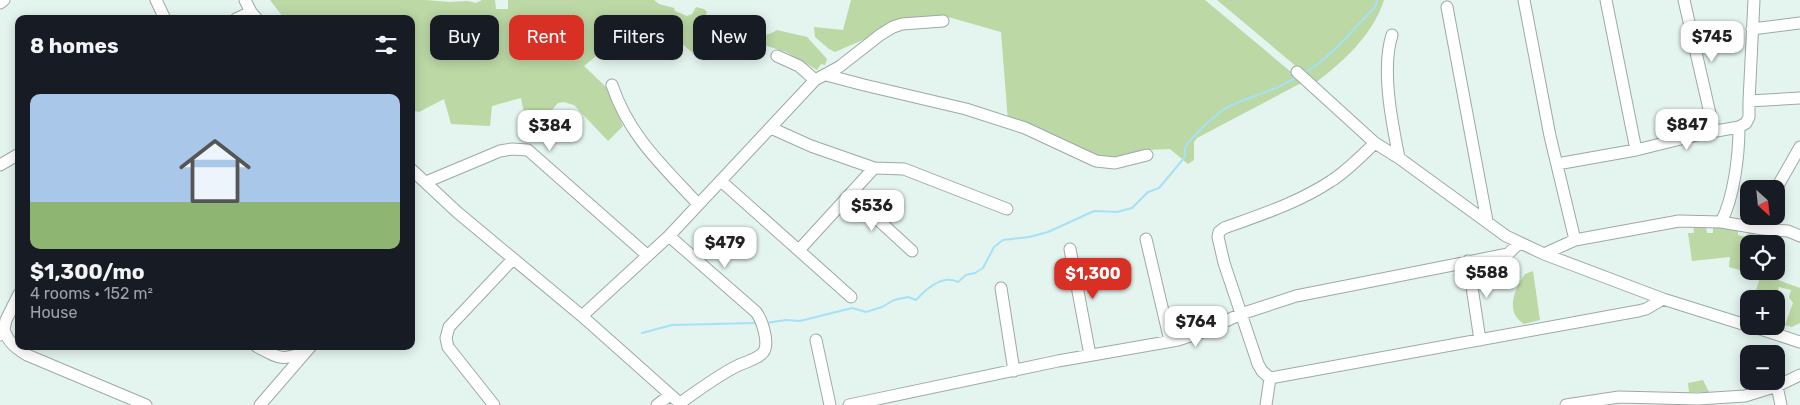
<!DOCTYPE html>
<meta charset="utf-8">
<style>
body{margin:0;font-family:Rubik,sans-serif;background:#20242c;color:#f1f3f6;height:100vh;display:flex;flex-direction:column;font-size:19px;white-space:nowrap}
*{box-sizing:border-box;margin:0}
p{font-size:16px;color:#9ea1a6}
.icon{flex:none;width:28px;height:28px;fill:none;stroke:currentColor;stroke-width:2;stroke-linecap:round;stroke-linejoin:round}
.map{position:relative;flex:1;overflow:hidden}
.sheet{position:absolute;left:15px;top:15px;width:400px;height:335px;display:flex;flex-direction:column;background:#171b24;border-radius:10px;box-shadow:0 2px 12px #0003}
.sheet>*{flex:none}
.top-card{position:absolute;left:430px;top:15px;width:475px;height:45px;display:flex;gap:10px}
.needle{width:32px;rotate:153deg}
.buttons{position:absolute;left:1740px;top:180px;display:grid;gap:10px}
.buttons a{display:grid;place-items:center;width:45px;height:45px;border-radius:10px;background:#171b24;box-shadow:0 2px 12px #0003;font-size:25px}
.price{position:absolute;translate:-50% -42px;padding:0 11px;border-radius:10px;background:#fff;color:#222;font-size:16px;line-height:32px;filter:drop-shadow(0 1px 2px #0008)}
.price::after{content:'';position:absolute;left:50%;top:30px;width:15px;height:11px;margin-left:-8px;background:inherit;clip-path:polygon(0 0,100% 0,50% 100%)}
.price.current{background:#d93025;color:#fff}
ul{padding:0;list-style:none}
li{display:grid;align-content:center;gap:10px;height:265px;padding:0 15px}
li+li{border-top:1px solid #363941}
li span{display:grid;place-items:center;height:155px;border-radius:10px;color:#555}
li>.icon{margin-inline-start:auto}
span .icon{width:90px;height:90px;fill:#fffc;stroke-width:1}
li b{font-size:21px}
h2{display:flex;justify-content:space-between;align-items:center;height:60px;padding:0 15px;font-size:21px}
.tag{padding:0 18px;border-radius:10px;background:#171b24;box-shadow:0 2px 12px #0003;font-size:18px;line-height:45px}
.tag.current{background:#d93025;color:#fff}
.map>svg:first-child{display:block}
.green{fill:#bbd8a5}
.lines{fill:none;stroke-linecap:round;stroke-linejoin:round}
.stream{stroke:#a6e2f6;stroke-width:2}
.minor-casing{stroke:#9baaa6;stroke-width:13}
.minor{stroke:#fff;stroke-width:11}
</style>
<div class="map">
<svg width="1800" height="405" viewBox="0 0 1800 405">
<rect width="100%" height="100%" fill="#e4f4ef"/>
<path class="green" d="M270,0H425L450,2L468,1L476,3L482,0H495L496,9H508V0H654L659,4L674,8L675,11L687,16L692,14L696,7L704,9L707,12L705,18L707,25L718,28L720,31C739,35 760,41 777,30L807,37L827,59L825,65L821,64L817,70L786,52L751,41L741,44L715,37L713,41L702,37L693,53L676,39L648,55L630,47L621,49L612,43L584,66L605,86L611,94L623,126L608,141L574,105L564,102L558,103L529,137L521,98L492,106L490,126L451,124L444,99L419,112L411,110V19H282L283,17Z
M851,0H1205L1303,82L1197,138L1194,142V160L1188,164L1170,149L1146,150L1107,161L1008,121L1001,32L941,15L909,20L835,52L829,49L815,37L814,27L843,30Z
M1217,0H1384C1373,35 1343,62 1314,84L1297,67Z
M1693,225L1706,227L1707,233H1713V227L1738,229V235L1746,237L1750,231L1755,234L1752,244H1749V254L1743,271L1729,267L1730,257L1692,261L1688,233H1694Z
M1533,271L1540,320L1524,324C1504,311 1515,289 1525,274Z
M1761,274L1800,288V323L1792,327L1785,325L1793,303L1789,297L1791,290L1779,287L1777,294L1774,295L1764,291L1762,295L1755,293Z
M1703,380L1709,392H1689L1688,383Z"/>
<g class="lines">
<path class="stream" d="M1304,73C1333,56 1353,29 1376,6L1377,0
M766,323L786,320L800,321L852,308L866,312L882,307L894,300L908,297L916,300C926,289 943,274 958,282L966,275L975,273L983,268L994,247L1003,240L1029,237L1048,232L1094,211L1117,212L1132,208L1148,192L1159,188L1185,157V148L1188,143L1205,125L1223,110L1234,104L1276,88L1296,78
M642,333L672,325L756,323"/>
<g class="minor-casing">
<path id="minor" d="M156,0L165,19
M245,0L251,12L257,19
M1524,0L1550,136L1575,240
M1606,0L1636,150
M1684,0L1714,131
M0,3L4,0
M1447,7L1487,221
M236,19L251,12
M1752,29L1800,23
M1392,35C1381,69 1392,123 1399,158
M777,56L799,66L815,80
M1297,72L1375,143L1399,158L1506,236L1544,254L1663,299L1749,326
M826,75L864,85L966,109L1025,128L1096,161L1115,163L1147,155
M612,85C629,136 663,166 698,204
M1749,101L1754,0
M771,128L811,146L874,168L904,169L1007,209
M1557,164L1636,150L1705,133L1739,127L1746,123L1749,117V101L1800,98
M0,165L19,154
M411,169L457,212L582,316L682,405
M721,181L851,297
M426,182L500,151L512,149L528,150L647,255
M1776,189L1800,147
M850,194L912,251
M1721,222C1734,198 1739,155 1739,127
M1763,229L1767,216
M669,236L756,312C762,320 768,339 765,349C763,357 746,362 739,365C718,375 699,390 680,403
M1146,239L1170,341
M1070,249L1090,355
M799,250L874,168
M1544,254L1575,240L1679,221L1721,222L1763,229L1788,231L1800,236
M1468,261L1480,340
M1001,288L1014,371
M582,316L669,236L815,80L839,67L880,35L893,27L902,24L943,21
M1751,326L1800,342
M4,329C8,343 16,348 27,355L146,405
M0,335L4,329L6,320L19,294
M816,340L830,405
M256,346C278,358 282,362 306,351
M1270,378L1262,371L1258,364L1224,263L1218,237L1219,232L1224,228C1260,215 1298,203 1331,181C1347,171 1361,156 1375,143
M1777,386L1781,405
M260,405L311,346
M494,405L448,347L446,338L449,327L513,259
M657,405L670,395
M849,405L1058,361L1178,340L1202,332L1241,314L1296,296L1508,254L1519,243
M1266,405L1270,378L1638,311L1646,309L1663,299
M1566,405L1619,397L1698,399L1745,396L1777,386L1800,375"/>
</g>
<use href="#minor" class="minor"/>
</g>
</svg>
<div class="buttons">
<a><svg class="needle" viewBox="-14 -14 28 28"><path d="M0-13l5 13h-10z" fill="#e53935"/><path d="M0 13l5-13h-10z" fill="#9ea1a6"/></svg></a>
<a><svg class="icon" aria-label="locate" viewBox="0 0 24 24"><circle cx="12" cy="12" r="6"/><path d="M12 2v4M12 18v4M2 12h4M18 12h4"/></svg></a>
<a>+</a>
<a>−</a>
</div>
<b class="price" style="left:1712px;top:63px">$745</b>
<b class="price" style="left:1687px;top:151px">$847</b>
<b class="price" style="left:550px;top:152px">$384</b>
<b class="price" style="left:872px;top:232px">$536</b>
<b class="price" style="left:725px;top:269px">$479</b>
<b class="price" style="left:1487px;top:299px">$588</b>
<b class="price current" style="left:1093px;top:300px">$1,300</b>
<b class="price" style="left:1196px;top:348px">$764</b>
<div class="top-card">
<a class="tag">Buy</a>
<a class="tag current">Rent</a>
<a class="tag">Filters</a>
<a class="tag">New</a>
</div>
<section class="sheet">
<h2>8 homes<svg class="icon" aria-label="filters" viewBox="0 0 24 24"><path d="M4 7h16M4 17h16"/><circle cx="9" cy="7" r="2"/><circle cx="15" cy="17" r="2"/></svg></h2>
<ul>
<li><span style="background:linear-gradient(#a9c7e8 70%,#8fb573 0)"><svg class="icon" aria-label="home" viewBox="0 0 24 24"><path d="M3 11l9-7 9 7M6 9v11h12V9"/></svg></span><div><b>$1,300/mo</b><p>4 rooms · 152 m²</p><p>House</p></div></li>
</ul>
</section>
</div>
